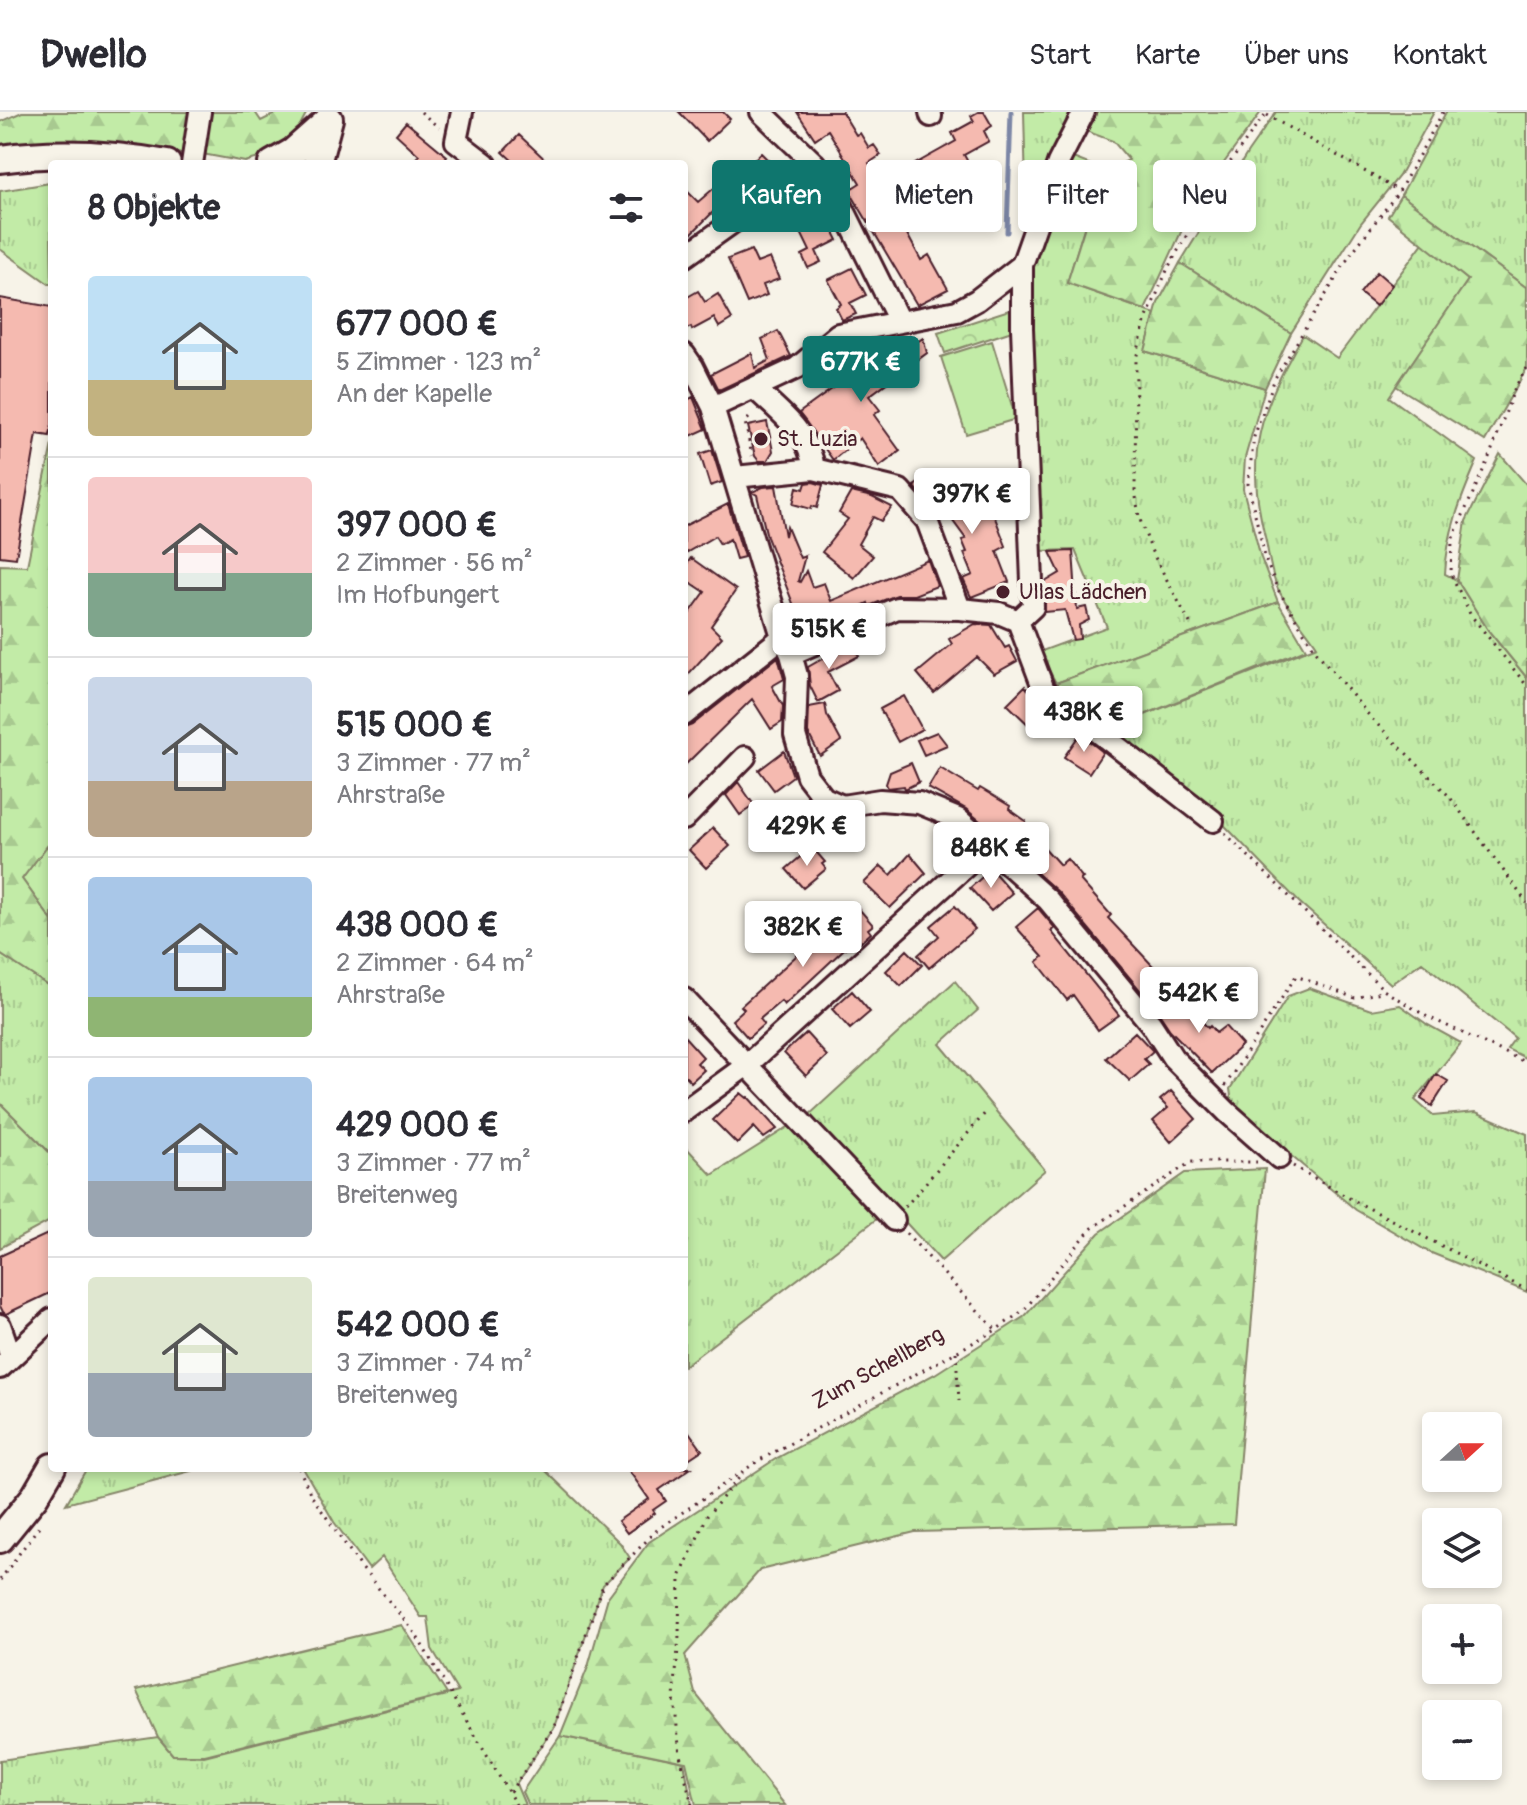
<!DOCTYPE html>
<html lang="de">
<meta charset="utf-8">
<style>
body{margin:0;font-family:Pangolin,sans-serif;background:#f7f7f7;color:#2b2b33;height:100vh;display:flex;flex-direction:column;font-size:30px;white-space:nowrap}
*{box-sizing:border-box;margin:0}
p{font-size:26px;color:#7c7c81}
.icon{flex:none;width:44px;height:44px;fill:none;stroke:currentColor;stroke-width:2;stroke-linecap:round;stroke-linejoin:round}
.map{position:relative;flex:1;overflow:hidden}
.drawer{position:absolute;left:48px;top:48px;width:640px;height:1312px;display:flex;flex-direction:column;background:#fff;border-radius:8px;box-shadow:0 4px 12px #0003}
.drawer>*{flex:none}
.banner{position:absolute;left:712px;top:48px;width:694px;height:72px;display:flex;gap:16px}
.needle{width:52px;rotate:69deg}
.tools{position:absolute;left:1422px;top:1300px;display:grid;gap:16px}
.tools a{display:grid;place-items:center;width:80px;height:80px;border-radius:8px;background:#fff;box-shadow:0 4px 12px #0003;font-size:40px}
.price{position:absolute;translate:-50% -68px;padding:0 18px;border-radius:8px;background:#fff;color:#222;font-size:26px;line-height:52px;filter:drop-shadow(0 2px 4px #0008)}
.price::after{content:'';position:absolute;left:50%;top:48px;width:24px;height:18px;margin-left:-12px;background:inherit;clip-path:polygon(0 0,100% 0,50% 100%)}
.price.current{background:#0f766e;color:#fff}
ul{padding:0;list-style:none}
li{display:flex;align-items:center;gap:24px;height:200px;padding:0 40px}
li+li{border-top:2px solid #e1e1e2}
li span{display:grid;place-items:center;flex:none;width:224px;height:160px;border-radius:8px;color:#555}
li>.icon{margin-inline-start:auto}
span .icon{width:96px;height:96px;fill:#fffc;stroke-width:1}
li b{font-size:34px}
h2{display:flex;justify-content:space-between;align-items:center;height:96px;padding:0 40px;font-size:34px}
.tag{padding:0 28px;border-radius:8px;background:#fff;box-shadow:0 4px 12px #0003;font-size:28px;line-height:72px}
.tag.current{background:#0f766e;color:#fff}
header{display:flex;align-items:center;gap:48px;box-sizing:border-box;height:112px;padding:0 40px;background:#fff;border-bottom:2px solid #e1e1e2}
header strong{font-size:38px}
nav{display:flex;gap:44px;margin-inline-start:auto;font-size:28px}
.map>svg:first-child{display:block}
.grass{fill:url(#grass-tufts);stroke:#868569;stroke-width:2}
.forest{fill:url(#forest-firs);stroke:#868569;stroke-width:2}
.park{fill:url(#park-crowns);stroke:#868569;stroke-width:2}
.pitch{fill:#c2eba7;stroke:#868569;stroke-width:2}
.lines{fill:none;stroke-linecap:round;stroke-linejoin:round}
.stream{stroke:#7c86a6;stroke-width:5}
.building{fill:#f5bab0;stroke:#4a1f2b;stroke-width:2}
.minor-casing{stroke:#4a1f2b;stroke-width:26}
.major-casing{stroke:#4a1f2b;stroke-width:32}
.path{stroke:#4a1f2b;stroke-width:3;stroke-dasharray:2 6;stroke-linecap:butt}
.minor{stroke:#f7f3e8;stroke-width:20}
.major{stroke:#f7f3e8;stroke-width:26}
.poi-dot{fill:#4a1f2b;stroke:#f7f3e8;stroke-width:3}
.labels{text-anchor:middle;dominant-baseline:central;stroke-width:8;stroke-linejoin:round;paint-order:stroke}
.poi-label{font-size:22px;fill:#4a1f2b;stroke:#f7f3e8;text-anchor:start}
.street-label{font-size:22px;fill:#4a1f2b;stroke:#f7f3e8}
</style>
<header>
<strong>Dwello</strong>
<nav><a>Start</a><a>Karte</a><a>Über uns</a><a>Kontakt</a></nav>
</header>
<div class="map">
<svg width="1527" height="1693" viewBox="0 0 1527 1693">
<defs>
<pattern id="grass-tufts" width="24" height="20" patternUnits="userSpaceOnUse" patternTransform="scale(2)"><rect width="24" height="20" fill="#c2eba7"/><path d="M3 7l-1-3M5 7V3M7 7l1-3M15 17l-1-3M17 17v-4M19 17l1-3" fill="none" stroke="#a8c990"/></pattern>
<pattern id="forest-firs" width="22" height="20" patternUnits="userSpaceOnUse" patternTransform="scale(2)"><rect width="22" height="20" fill="#c2eba7"/><path d="M5 1l3.5 6h-7zM16 11l3.5 6h-7z" fill="#a8c990"/></pattern>
<pattern id="park-crowns" width="20" height="18" patternUnits="userSpaceOnUse" patternTransform="scale(2)"><rect width="20" height="18" fill="#c2eba7"/><path d="M2 6a3 3 0 1 1 6 0M12 15a3 3 0 1 1 6 0" fill="none" stroke="#a8c990"/></pattern>
</defs>
<rect width="100%" height="100%" fill="#f7f3e8"/>
<filter id="ink" filterUnits="userSpaceOnUse"><feTurbulence type="fractalNoise" baseFrequency=".0125" numOctaves="2"/><feDisplacementMap in="SourceGraphic" scale="16" xChannelSelector="R" yChannelSelector="G"/><feConvolveMatrix kernelMatrix="1 2 1 2 8 2 1 2 1" color-interpolation-filters="sRGB"/></filter>
<g filter="url(#ink)">
<path class="grass" d="M1024,0H1080L1027,117Z
M1276,0H1434L1399,64L1361,111L1291,221L1180,151L1248,40Z
M1446,0H1527V176L1401,83Z
M50,71L52,172H49L0,137V79Z
M1051,87L1089,100L1067,171L1155,202L1145,239L1265,276L1245,346L1243,377L1261,446L1278,490L1056,571L1039,540L1107,515L1075,438L1039,439L1037,295L1028,204L1035,133Z
M1423,131L1468,168L1389,285L1477,349C1461,386 1447,421 1445,462L1457,468L1488,518L1527,566V947L1507,937L1515,926L1422,850L1391,872L1299,790L1197,685L1112,616L1317,534C1304,515 1288,497 1278,477C1271,463 1269,444 1266,429C1244,342 1259,299 1303,223L1337,246Z
M47,733L52,740V809L22,767Z
M0,842L52,876V1043L0,991Z
M955,869L978,898L940,932L1045,1058L941,1149L808,1004Z
M1309,876L1371,898L1400,893L1428,913L1461,931L1415,988L1433,1004L1476,1000L1527,1022V1180L1429,1140L1356,1098L1247,1007L1232,991L1230,977L1288,884Z
M793,1012L887,1099L684,1254V1033L712,1063Z
M87,1356H202L66,1392Z
M303,1356H550L546,1359L620,1431L630,1446L603,1473L554,1615L516,1672L525,1693H0V1648L158,1625L173,1643L204,1644L458,1580L432,1537L428,1505H421L382,1445L369,1457L334,1410Z
M560,1624L684,1650L692,1693H528L522,1680Z"/>
<path class="forest" d="M22,0H192L183,42C123,35 59,23 0,35V10Z
M209,0H255L261,9L279,0H307L287,38L245,50L197,41Z
M1089,0H1261L1194,92L1145,198L1067,171L1089,101L1051,87L1068,44L1106,59L1129,48L1113,29L1083,18Z
M1401,83L1527,176V256L1485,329L1396,274L1468,168L1388,104Z
M1180,151L1291,221L1265,276L1145,239L1158,191Z
M52,332V740L47,734L22,767L52,809V876L0,842V453L27,454Z
M1500,342L1527,373V566L1488,518L1457,468L1466,409Z
M1278,490L1306,537L1112,616L1056,571Z
M0,991L52,1043V1108L0,1136Z
M1265,1057L1234,1412L915,1420L760,1458L685,1543L695,1581L785,1693H696L686,1650L560,1624L588,1555L608,1485L649,1430L777,1346L935,1262L1025,1204L1099,1121L1185,1061Z
M402,1513L447,1582L205,1643H173L158,1625L136,1578Z"/>
<path class="park" d="M1012,197L1015,218L945,241L938,221Z"/>
<path class="pitch" d="M992,229L1016,307L966,322L941,245Z"/>
<g class="lines">
<path class="stream" d="M1007,120L1011,0"/>
</g>
<path class="building" d="M679,0H723L730,7L707,29Z
M797,0H842L856,23L860,21L869,36L874,33L881,43L869,51L921,148L929,143L948,177L917,193L849,78L860,71L828,18L815,27Z
M978,0H984L992,14L984,19L989,29L964,43L973,59L933,82L915,52L956,29L952,21L974,9L971,4Z
M406,10L447,44L441,52H411L419,43L396,22Z
M519,23L550,52H516L503,40Z
M761,41L776,56L731,95L724,89L684,129V76L698,90L735,58L739,62Z
M818,89L838,128L816,139L821,150L808,156L802,143L810,139L792,102Z
M751,138L757,151L770,146L779,167L763,173L767,183L747,191L728,147Z
M852,156L866,183L850,191L856,202L842,208L836,196L841,192L828,168Z
M1377,160L1392,173L1376,194L1360,181Z
M698,179L705,190L718,182L732,207L719,215L714,206L692,218L691,215L684,218V187Z
M0,186L52,195V312L50,324L37,322L16,446L0,444Z
M778,219L791,244L719,278L711,262L752,241L755,256L770,248L762,227Z
M898,225L907,237L923,226L927,241L869,284L880,298L874,303L900,339L879,355L860,326L833,348L799,301L850,264L848,261Z
M693,285L706,317L684,327V290Z
M767,310L773,339L767,349H759L755,344L748,314Z
M712,338L722,370L710,374L700,342Z
M949,362L961,380L953,385L969,408L990,393L1006,434L997,439L1009,470L971,485L963,467L973,463L964,441L967,440L962,428L966,427L941,393L934,398L914,374L923,368L928,376Z
M813,370L823,373L817,396L812,394L811,397L793,392L797,375L804,377L806,371Z
M776,374L785,424L787,415L800,446L805,444L798,469L800,470L806,459L812,475L824,471L831,489L928,448L937,474L914,483H897L869,494L868,491L805,522L767,425L757,383L752,380L763,375Z
M851,380L872,385L892,395L881,409L873,405L858,432L873,444L854,466L822,440L848,407L839,401Z
M728,392L744,445L736,447L730,427L720,432L715,424L684,442V414Z
M1073,439L1077,497L1086,495L1089,508L1079,513L1080,527L1073,528L1065,498L1045,500V470L1060,461L1050,440Z
M691,446L736,478L711,514L722,525L684,567V509L705,480L684,466V456Z
M975,512L991,513L1005,536L1009,534L1017,549L994,562L977,545L934,581L917,561L952,532L949,527Z
M852,530L859,544L828,560L838,579L818,590L810,574L808,555Z
M778,545L784,567L772,574L783,594L782,610L771,617L752,587L684,654V616L692,613Z
M1025,574L1049,603L1034,618L1007,592Z
M904,584L922,617L898,630L880,597Z
M825,592L827,603L841,629L820,644L808,621L809,595Z
M937,620L947,633L924,643L917,628Z
M1080,622L1103,640L1089,661L1064,645Z
M784,639L793,664L774,678L759,658Z
M911,651L919,670L905,677L904,674L888,676L886,672L890,660Z
M940,656L978,679L980,676L1010,694L1009,697L1026,709L1024,713L1060,753L1067,747L1083,766L1080,768L1111,803L1108,806L1166,868L1145,884L1058,780L1029,754L996,717L994,721L966,697L928,676Z
M738,670L754,693L740,703L726,683Z
M800,688L818,709L797,728L779,707Z
M713,716L730,734L706,756L689,738Z
M812,735L825,750L822,752L826,757L803,776L786,757Z
M910,742L926,761L890,796L864,771L881,754L891,763Z
M991,757L1012,781L991,799L970,776Z
M854,791L873,813L868,817L871,821L861,830L857,825L784,893L781,889L760,907L764,912L748,926L732,908L744,897L741,894L796,844L833,815L830,811Z
M955,794L975,817L929,856L918,843L939,824L931,814Z
M1038,796L1055,816L1051,819L1119,903L1098,918L1073,883L1067,888L1037,850L1043,845L1016,815Z
M907,838L922,853L901,874L886,859Z
M852,879L870,900L850,917L832,897Z
M1177,882L1208,916L1210,914L1216,921L1225,914L1242,933L1212,961L1170,918L1158,900Z
M1135,920L1153,939L1144,947L1149,952L1130,969L1106,946Z
M806,921L827,944L806,964L784,941Z
M684,924L703,945L697,951L704,958L691,970L684,963Z
M1436,962L1448,969L1432,994L1421,987Z
M1171,979L1196,1007L1171,1030L1153,1009L1168,996L1160,988Z
M741,981L747,986L748,985L777,1017L764,1026L754,1015L737,1032L713,1008Z
M52,1120V1180L6,1202L3,1200L0,1194V1144Z
M684,1313L702,1338L684,1350Z
M627,1356H691L659,1378L666,1389L653,1398L655,1401L627,1421L618,1409L649,1387Z"/>
<g class="lines">
<g class="minor-casing">
<path id="minor" d="M462,0L456,29L486,52
M761,0L815,52
M930,0L931,4
M192,52L200,0
M684,145L815,52L830,70L899,209
M684,242L693,255L713,295L780,518L791,542L797,564L795,623L807,664L824,686L842,694L880,688L919,691L958,707L1048,788L1151,912L1173,946L1227,1000L1279,1046
M755,277C780,300 810,322 814,357
M713,295L797,256L838,222L957,199L977,188L1022,153L1058,51L1084,0
M735,365L814,357L900,378L927,409L960,497
M1018,509L1033,495L1022,216V153
M791,542L897,496L960,497L999,501L1018,509L1044,578L1213,709
M684,603L775,531L784,527
M684,707L745,645
M684,887L894,1108
M684,999L747,953L988,734
M0,1213L11,1245
M0,1256L52,1207"/>
</g>
<g class="major-casing">
<path id="major" d="M0,47C57,39 111,42 167,52
M272,52L293,40L328,9
M317,52L329,7
M0,1427L35,1384L52,1355"/>
</g>
<path class="path" d="M421,0L439,16
M1443,0L1399,79L1350,143L1275,266L1254,325L1248,372L1266,449L1277,476L1315,538L1372,607L1449,684L1527,791
M1267,3L1399,79
M1527,256L1515,275L1490,343L1452,428L1451,462L1470,502L1527,574
M749,306L745,310L752,344
M1190,511L1152,440L1139,405L1135,378L1136,247L1145,210L1168,156L1223,60L1267,0
M1225,721L1385,879L1426,904L1527,951
M1225,974L1296,864L1355,886L1385,879
M1293,1054L1349,1086L1527,1178
M905,1095L986,1000
M906,1121L996,1218
M956,1240L959,1289
M299,1356L311,1383L361,1455L415,1521L516,1693
M0,1468L40,1413
M510,1680L554,1615L603,1473L658,1417L758,1349L996,1218L1024,1198L1091,1117L1191,1050H1257
M692,1693L680,1643L674,1586L679,1524L680,1465L707,1404L743,1361"/>
<use href="#minor" class="minor"/>
<use href="#major" class="major"/>
</g>
</g>
<g class="poi-dot">
<circle cx="761" cy="327" r="8"/>
<circle cx="1003" cy="480" r="8"/>
</g>
<g class="labels">
<g class="poi-label">
<text x="777" y="327">St. Luzia</text>
<text x="1019" y="480">Ullas Lädchen</text>
</g>
<g class="street-label">
<text transform="translate(878 1256) rotate(-29)">Zum Schellberg</text>
</g>
</g>
</svg>
<div class="tools">
<a><svg class="needle" viewBox="-14 -14 28 28"><path d="M0-13l5 13h-10z" fill="#e53935"/><path d="M0 13l5-13h-10z" fill="#7c7c81"/></svg></a>
<a><svg class="icon" aria-label="layers" viewBox="0 0 24 24"><path d="M12 4l9 5-9 5-9-5zM3 14l9 5 9-5"/></svg></a>
<a>+</a>
<a>−</a>
</div>
<b class="price current" style="left:861px;top:292px">677K €</b>
<b class="price" style="left:972px;top:424px">397K €</b>
<b class="price" style="left:829px;top:559px">515K €</b>
<b class="price" style="left:1084px;top:642px">438K €</b>
<b class="price" style="left:807px;top:756px">429K €</b>
<b class="price" style="left:991px;top:778px">848K €</b>
<b class="price" style="left:803px;top:857px">382K €</b>
<b class="price" style="left:1199px;top:923px">542K €</b>
<div class="banner">
<a class="tag current">Kaufen</a>
<a class="tag">Mieten</a>
<a class="tag">Filter</a>
<a class="tag">Neu</a>
</div>
<section class="drawer">
<h2>8 Objekte<svg class="icon" aria-label="filters" viewBox="0 0 24 24"><path d="M4 7h16M4 17h16"/><circle cx="9" cy="7" r="2"/><circle cx="15" cy="17" r="2"/></svg></h2>
<ul>
<li><span style="background:linear-gradient(#bfe0f5 65%,#c2b280 0)"><svg class="icon" aria-label="home" viewBox="0 0 24 24"><path d="M3 11l9-7 9 7M6 9v11h12V9"/></svg></span><div><b>677 000 €</b><p>5 Zimmer · 123 m²</p><p>An der Kapelle</p></div></li>
<li><span style="background:linear-gradient(#f6c9c9 60%,#7fa58c 0)"><svg class="icon" aria-label="home" viewBox="0 0 24 24"><path d="M3 11l9-7 9 7M6 9v11h12V9"/></svg></span><div><b>397 000 €</b><p>2 Zimmer · 56 m²</p><p>Im Hofbungert</p></div></li>
<li><span style="background:linear-gradient(#c9d6e8 65%,#b9a48a 0)"><svg class="icon" aria-label="home" viewBox="0 0 24 24"><path d="M3 11l9-7 9 7M6 9v11h12V9"/></svg></span><div><b>515 000 €</b><p>3 Zimmer · 77 m²</p><p>Ahrstraße</p></div></li>
<li><span style="background:linear-gradient(#a9c7e8 75%,#8fb573 0)"><svg class="icon" aria-label="home" viewBox="0 0 24 24"><path d="M3 11l9-7 9 7M6 9v11h12V9"/></svg></span><div><b>438 000 €</b><p>2 Zimmer · 64 m²</p><p>Ahrstraße</p></div></li>
<li><span style="background:linear-gradient(#a9c7e8 65%,#9aa5b1 0)"><svg class="icon" aria-label="home" viewBox="0 0 24 24"><path d="M3 11l9-7 9 7M6 9v11h12V9"/></svg></span><div><b>429 000 €</b><p>3 Zimmer · 77 m²</p><p>Breitenweg</p></div></li>
<li><span style="background:linear-gradient(#dfe7d0 60%,#9aa5b1 0)"><svg class="icon" aria-label="home" viewBox="0 0 24 24"><path d="M3 11l9-7 9 7M6 9v11h12V9"/></svg></span><div><b>542 000 €</b><p>3 Zimmer · 74 m²</p><p>Breitenweg</p></div></li>
</ul>
</section>
</div>
